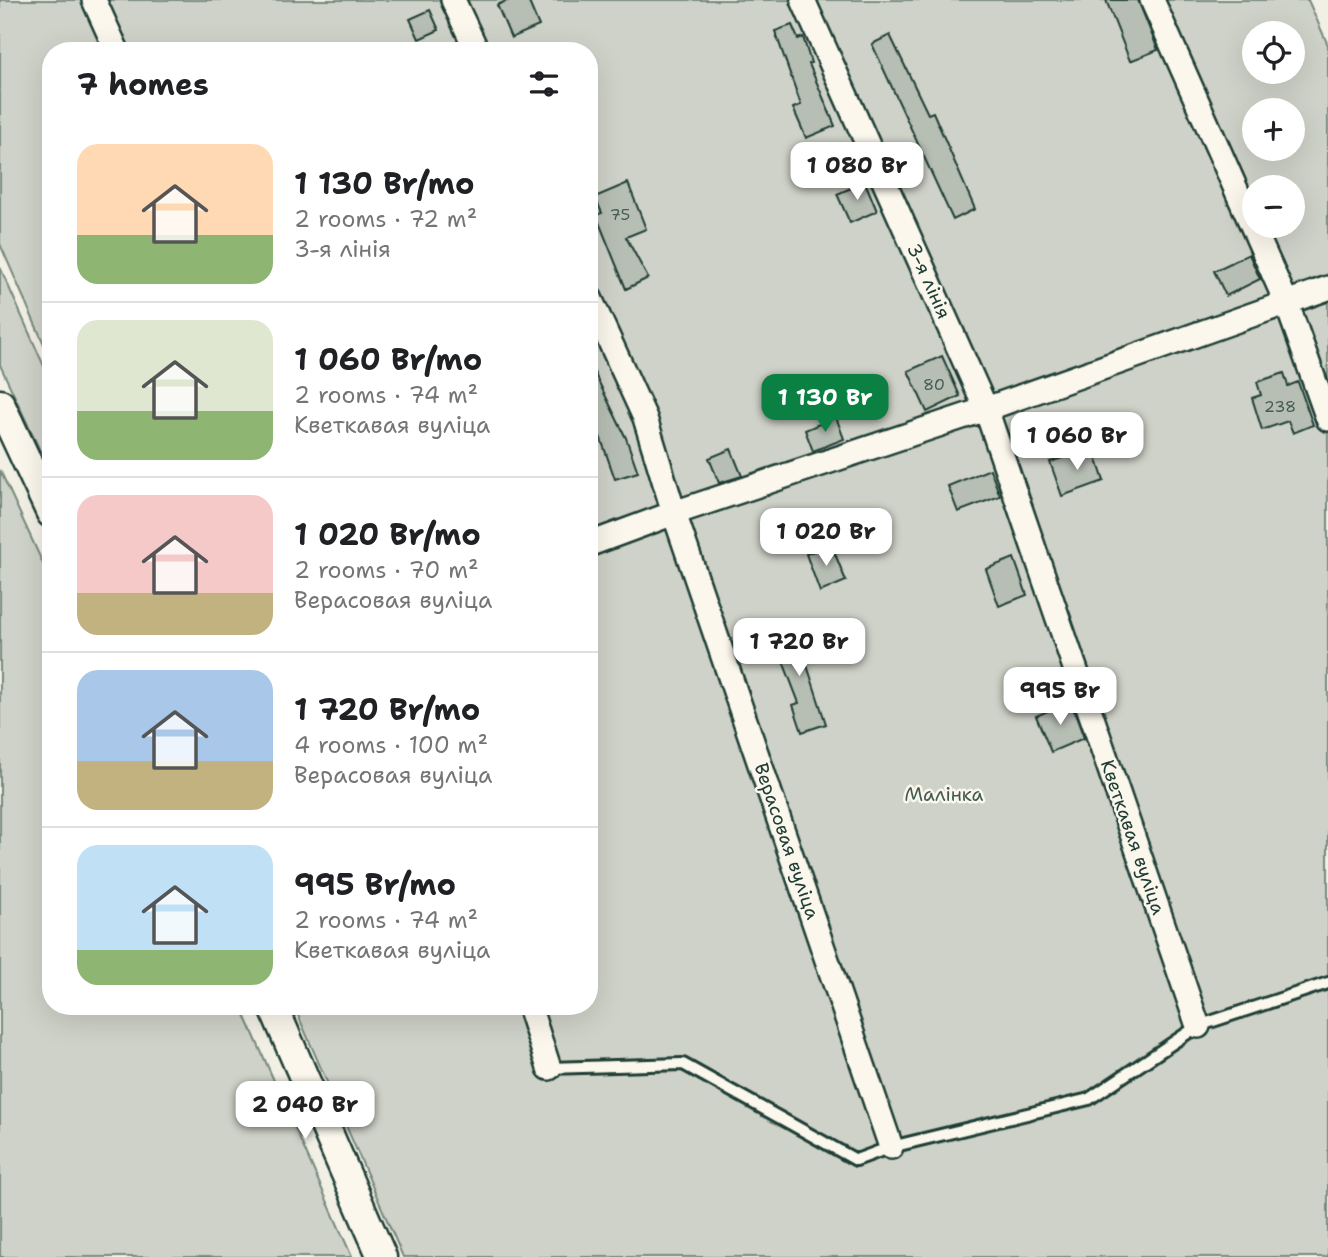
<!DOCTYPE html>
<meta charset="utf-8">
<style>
body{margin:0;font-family:"Shantell Sans",sans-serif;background:#f6f6f6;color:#202124;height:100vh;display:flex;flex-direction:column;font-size:26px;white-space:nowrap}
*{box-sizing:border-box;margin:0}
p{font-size:23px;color:#757577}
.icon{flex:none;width:38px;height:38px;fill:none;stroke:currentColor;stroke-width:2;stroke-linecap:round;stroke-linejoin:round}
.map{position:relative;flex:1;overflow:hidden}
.side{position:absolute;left:42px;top:42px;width:556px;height:973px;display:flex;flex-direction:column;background:#fff;border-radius:28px;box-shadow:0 7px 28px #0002}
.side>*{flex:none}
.tools{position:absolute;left:1242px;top:21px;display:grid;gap:14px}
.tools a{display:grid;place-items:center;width:63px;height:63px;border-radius:50%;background:#fff;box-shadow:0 7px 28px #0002;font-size:35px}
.price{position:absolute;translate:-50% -60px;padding:0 16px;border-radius:14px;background:#fff;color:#222;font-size:23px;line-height:46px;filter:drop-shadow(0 2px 4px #0008)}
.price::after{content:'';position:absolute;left:50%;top:42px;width:21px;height:16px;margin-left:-10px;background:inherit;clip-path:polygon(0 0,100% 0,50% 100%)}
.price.selected{background:#0b8043;color:#fff}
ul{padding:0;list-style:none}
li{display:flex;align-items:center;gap:21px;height:175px;padding:0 35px}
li+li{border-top:2px solid #e0e0e0}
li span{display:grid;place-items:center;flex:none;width:196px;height:140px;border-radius:21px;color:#555}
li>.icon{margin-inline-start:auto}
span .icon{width:84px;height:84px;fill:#fffc;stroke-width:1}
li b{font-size:30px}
h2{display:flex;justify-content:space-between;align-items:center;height:84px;padding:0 35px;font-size:30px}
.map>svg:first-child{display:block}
.green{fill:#cfd2c8;stroke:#77887e;stroke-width:2;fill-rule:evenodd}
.building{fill:#b7beb3;stroke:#1f3d34;stroke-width:2}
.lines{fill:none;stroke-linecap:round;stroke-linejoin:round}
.service-casing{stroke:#1f3d34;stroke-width:16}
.minor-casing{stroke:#1f3d34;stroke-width:28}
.tertiary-casing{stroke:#1f3d34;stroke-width:33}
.service{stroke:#fbf7ec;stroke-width:10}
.minor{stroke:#fbf7ec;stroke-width:23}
.tertiary{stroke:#fbf7ec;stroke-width:28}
.labels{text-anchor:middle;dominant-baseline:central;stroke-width:5;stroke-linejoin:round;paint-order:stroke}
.number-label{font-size:16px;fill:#455d54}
.street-label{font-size:19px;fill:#1f3d34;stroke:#fbf7ec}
.park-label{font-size:19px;fill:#425b52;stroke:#fbf7ec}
</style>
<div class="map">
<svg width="1328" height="1257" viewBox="0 0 1328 1257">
<rect width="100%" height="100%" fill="#f2f0e5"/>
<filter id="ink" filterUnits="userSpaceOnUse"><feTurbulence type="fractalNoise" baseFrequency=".0143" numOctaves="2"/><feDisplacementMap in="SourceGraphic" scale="14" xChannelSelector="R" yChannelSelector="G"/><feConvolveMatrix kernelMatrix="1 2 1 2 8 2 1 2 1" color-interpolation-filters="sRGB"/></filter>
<g filter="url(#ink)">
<path class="green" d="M0,0H1308L1328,45V1257H403L294,1006H590V51H51V360L0,244ZM1255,33H1293V72H1255ZM1255,110H1293V149H1255ZM1255,187H1293V226H1255Z
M0,267L51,382V474L0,365Z
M0,470L51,581V1006H241L352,1257H0Z"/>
<path class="building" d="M509,0H528L539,26L511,38L497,5Z
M1106,0H1138L1158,50L1130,61Z
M430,10L439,30L419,39L410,19Z
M792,25L798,39L803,37L811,63L809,64L835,126L806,138L793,108L801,105L775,31Z
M890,35L928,114L933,112L975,209L953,220L872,44Z
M865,182L877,211L850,223L837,194Z
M628,183L646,229L626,237L648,278L626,289L596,215L602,213L595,197Z
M1249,254L1260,279L1226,296L1214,271Z
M942,356L960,396L927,412L908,371Z
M590,364L626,438L638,472L615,479L601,439L590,416Z
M1284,373L1288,386L1298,382L1313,425L1293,433L1288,421L1262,430L1252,398L1261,395L1257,382Z
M836,417L844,439L813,451L805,430Z
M1093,448L1104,481L1062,496L1050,462Z
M731,449L742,476L719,483L709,458Z
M990,469L1000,496L958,512L948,486Z
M831,544L846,581L820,592L806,554Z
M1014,558L1027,595L999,606L986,569Z
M793,622L826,724L802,732L793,705L799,703L771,630Z
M1066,703L1069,710L1073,708L1084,738L1051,752L1036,716Z"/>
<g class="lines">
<g class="service-casing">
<path id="service" d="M549,1068L683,1064L856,1160L891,1147L1089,1099L1198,1026L1328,983"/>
</g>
<g class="minor-casing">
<path id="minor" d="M94,0L117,51
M453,0L477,51
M803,0L986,409L1198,1026
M1152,0L1287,304L1328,419
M590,298L645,418L674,513L891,1147
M590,544L674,513L986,409L1328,288
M529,1006L549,1068"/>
</g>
<g class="tertiary-casing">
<path id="tertiary" d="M0,404L51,513
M273,1006L382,1257"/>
</g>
<use href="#service" class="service"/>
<use href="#minor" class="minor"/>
<use href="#tertiary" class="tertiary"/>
</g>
</g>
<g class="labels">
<g class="number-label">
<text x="620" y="214">75</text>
<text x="934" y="384">80</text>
<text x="1280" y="406">238</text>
</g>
<g class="street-label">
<text transform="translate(929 281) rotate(66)">3-я лінія</text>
<text transform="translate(1133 837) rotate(71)">Кветкавая вуліца</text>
<text transform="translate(787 841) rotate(71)">Верасовая вуліца</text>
</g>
<g class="park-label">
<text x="944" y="794">Малінка</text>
</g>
</g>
</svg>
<div class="tools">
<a><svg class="icon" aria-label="locate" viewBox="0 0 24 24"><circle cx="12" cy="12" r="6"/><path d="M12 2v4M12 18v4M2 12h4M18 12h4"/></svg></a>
<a>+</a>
<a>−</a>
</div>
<b class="price" style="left:857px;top:202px">1 080 Br</b>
<b class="price selected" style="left:825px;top:434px">1 130 Br</b>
<b class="price" style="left:1077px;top:472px">1 060 Br</b>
<b class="price" style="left:826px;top:568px">1 020 Br</b>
<b class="price" style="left:799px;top:678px">1 720 Br</b>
<b class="price" style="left:1060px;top:727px">995 Br</b>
<b class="price" style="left:305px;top:1141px">2 040 Br</b>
<section class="side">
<h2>7 homes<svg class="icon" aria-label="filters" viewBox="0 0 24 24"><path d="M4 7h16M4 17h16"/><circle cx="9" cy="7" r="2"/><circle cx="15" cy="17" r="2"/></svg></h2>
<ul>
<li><span style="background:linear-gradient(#ffd9b3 65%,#8fb573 0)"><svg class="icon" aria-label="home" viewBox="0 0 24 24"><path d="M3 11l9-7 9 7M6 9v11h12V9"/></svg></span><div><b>1 130 Br/mo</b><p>2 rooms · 72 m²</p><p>3-я лінія</p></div></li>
<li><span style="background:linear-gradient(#dfe7d0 65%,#8fb573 0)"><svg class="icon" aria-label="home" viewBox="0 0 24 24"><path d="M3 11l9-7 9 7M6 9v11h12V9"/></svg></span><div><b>1 060 Br/mo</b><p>2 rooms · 74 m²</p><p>Кветкавая вуліца</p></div></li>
<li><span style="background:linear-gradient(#f6c9c9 70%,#c2b280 0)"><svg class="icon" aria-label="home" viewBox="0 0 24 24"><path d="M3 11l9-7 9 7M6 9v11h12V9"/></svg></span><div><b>1 020 Br/mo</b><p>2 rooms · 70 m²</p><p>Верасовая вуліца</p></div></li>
<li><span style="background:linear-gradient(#a9c7e8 65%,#c2b280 0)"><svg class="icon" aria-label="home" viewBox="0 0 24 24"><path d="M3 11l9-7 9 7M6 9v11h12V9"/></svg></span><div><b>1 720 Br/mo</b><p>4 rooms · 100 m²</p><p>Верасовая вуліца</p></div></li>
<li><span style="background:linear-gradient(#bfe0f5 75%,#8fb573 0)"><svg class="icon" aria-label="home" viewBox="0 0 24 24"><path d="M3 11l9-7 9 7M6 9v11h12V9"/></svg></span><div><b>995 Br/mo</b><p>2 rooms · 74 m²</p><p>Кветкавая вуліца</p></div></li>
</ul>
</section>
</div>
